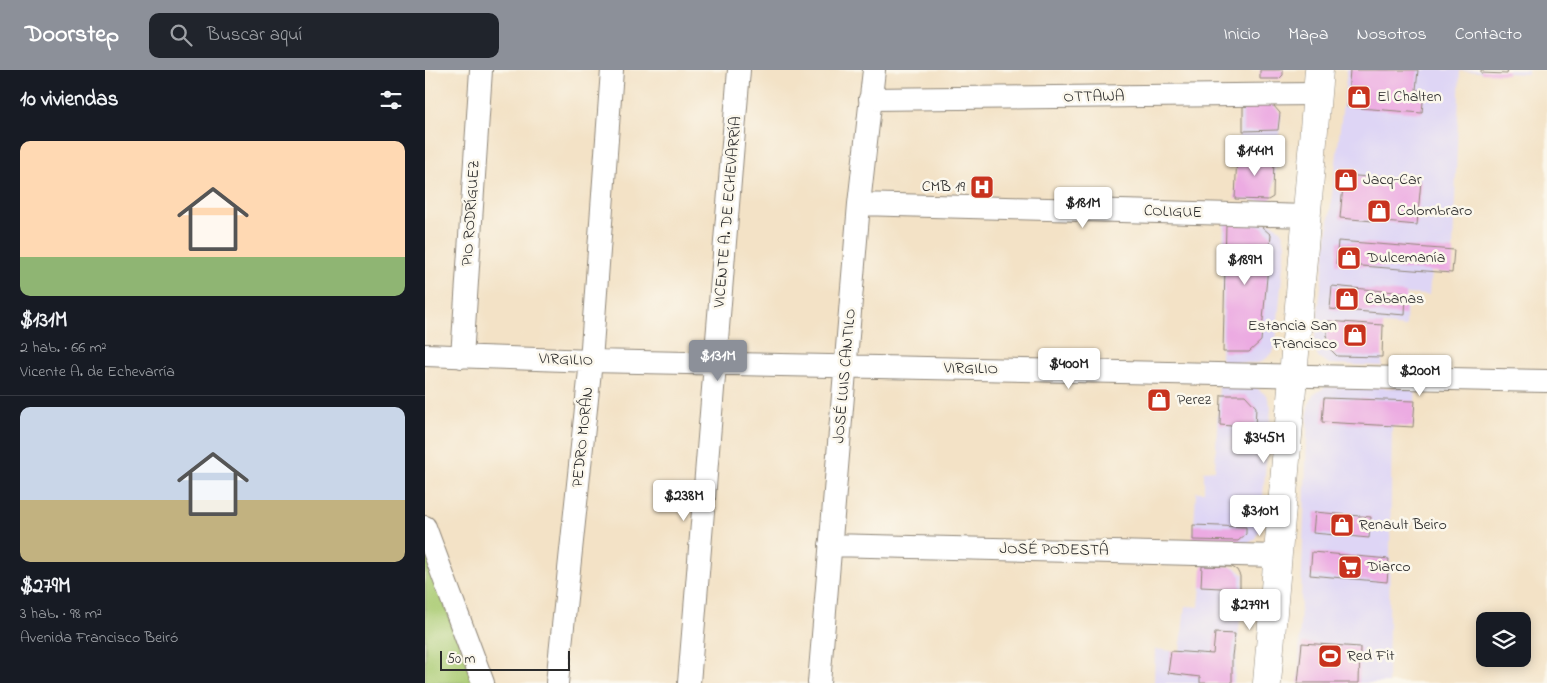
<!DOCTYPE html>
<html lang="es">
<meta charset="utf-8">
<style>
body{margin:0;font-family:"Indie Flower",sans-serif;background:#20242c;color:#f1f3f6;height:100vh;display:flex;flex-direction:column;font-size:19px;white-space:nowrap}
*{box-sizing:border-box;margin:0}
p{font-size:16px;color:#9ea1a6}
.icon{flex:none;width:28px;height:28px;fill:none;stroke:currentColor;stroke-width:2;stroke-linecap:round;stroke-linejoin:round}
.map{position:relative;flex:1;overflow:hidden}
.sheet{display:flex;flex-direction:column;background:#171b24;width:425px}
.sheet>*{flex:none}
.tools{position:absolute;left:1051px;top:542px;display:grid;gap:10px}
.tools a{display:grid;place-items:center;width:55px;height:55px;border-radius:10px;background:#171b24;box-shadow:0 2px 12px #0003;font-size:25px}
.scale{position:absolute;left:15px;bottom:12px;width:130px;box-sizing:border-box;padding-left:5px;border:2px solid #2b2b2b;border-top:0;font-size:14px;line-height:18px;white-space:nowrap;color:#2b2b2b;-webkit-text-stroke:4px #fbf7ec;paint-order:stroke}
.price{position:absolute;translate:-50% -42px;padding:0 11px;border-radius:5px;background:#fff;color:#222;font-size:16px;line-height:32px;filter:drop-shadow(0 1px 2px #0008)}
.price::after{content:'';position:absolute;left:50%;top:30px;width:15px;height:11px;margin-left:-8px;background:inherit;clip-path:polygon(0 0,100% 0,50% 100%)}
.price.selected{background:#8c9099;color:#fff}
ul{padding:0;list-style:none}
li{display:grid;align-content:center;gap:10px;height:265px;padding:0 20px}
li+li{border-top:1px solid #363941}
li span{display:grid;place-items:center;height:155px;border-radius:10px;color:#555}
li>.icon{margin-inline-start:auto}
span .icon{width:90px;height:90px;fill:#fffc;stroke-width:1}
li b{font-size:21px}
h2{display:flex;justify-content:space-between;align-items:center;height:60px;padding:0 20px;font-size:21px}
header{display:flex;align-items:center;gap:30px;box-sizing:border-box;height:70px;padding:0 25px;background:#8c9099;color:#fff}
header strong{font-size:24px}
nav{display:flex;gap:28px;margin-inline-start:auto;font-size:18px}
.search{width:350px;height:45px;background:#20242c;display:flex;align-items:center;gap:12px;box-sizing:border-box;padding:0 18px;border-radius:10px;color:#9ea1a6;font-size:19px}
main{display:flex;flex:1;min-height:0}
.map>svg:first-child{display:block}
.built{fill:#ded5f5}
.green{fill:#abcc74;stroke:#6b7c50}
.building{fill:#ecabe2}
.lines{fill:none;stroke-linecap:round;stroke-linejoin:round}
.minor-casing{stroke:#8f8678;stroke-width:24}
.major-casing{stroke:#8f8678;stroke-width:29}
.minor{stroke:#fff;stroke-width:22}
.major{stroke:#fff;stroke-width:28}
.labels{text-anchor:middle;dominant-baseline:central;stroke-width:5;stroke-linejoin:round;paint-order:stroke}
.street-label{font-size:16px;fill:#2b2b2b;stroke:#fbf7ec}
.poi-label{font-size:16px;fill:#2b2b2b;stroke:#fbf7ec;text-anchor:start}
</style>
<header>
<strong>Doorstep</strong>
<div class="search"><svg class="icon" aria-label="search" viewBox="0 0 24 24"><circle cx="10" cy="10" r="6"/><path d="M15 15l6 6"/></svg>Buscar aquí</div>
<nav><a>Inicio</a><a>Mapa</a><a>Nosotros</a><a>Contacto</a></nav>
</header>
<main>
<section class="sheet">
<h2>10 viviendas<svg class="icon" aria-label="filters" viewBox="0 0 24 24"><path d="M4 7h16M4 17h16"/><circle cx="9" cy="7" r="2"/><circle cx="15" cy="17" r="2"/></svg></h2>
<ul>
<li><span style="background:linear-gradient(#ffd9b3 75%,#8fb573 0)"><svg class="icon" aria-label="home" viewBox="0 0 24 24"><path d="M3 11l9-7 9 7M6 9v11h12V9"/></svg></span><div><b>$131M</b><p>2 hab. · 66 m²</p><p>Vicente A. de Echevarría</p></div></li>
<li><span style="background:linear-gradient(#c9d6e8 60%,#c2b280 0)"><svg class="icon" aria-label="home" viewBox="0 0 24 24"><path d="M3 11l9-7 9 7M6 9v11h12V9"/></svg></span><div><b>$279M</b><p>3 hab. · 98 m²</p><p>Avenida Francisco Beiró</p></div></li>
</ul>
</section>
<div class="map">
<svg width="1122" height="613" viewBox="0 0 1122 613">
<rect width="100%" height="100%" fill="#fbf7ec"/>
<filter id="ink" filterUnits="userSpaceOnUse"><feTurbulence type="fractalNoise" baseFrequency=".02" numOctaves="2"/><feDisplacementMap in="SourceGraphic" scale="10" xChannelSelector="R" yChannelSelector="G"/><feConvolveMatrix kernelMatrix="1 2 1 2 8 2 1 2 1" color-interpolation-filters="sRGB"/></filter>
<filter id="wash" filterUnits="userSpaceOnUse"><feTurbulence type="fractalNoise" baseFrequency=".0096" numOctaves="4" result="noise"/><feDisplacementMap in="SourceGraphic" scale="20" xChannelSelector="R" yChannelSelector="G"/><feGaussianBlur stdDeviation="1.12" result="paint"/><feColorMatrix in="noise" values="0 0 0 0 0 0 0 0 0 0 0 0 0 0 0 0 0 1.4 0 .05"/><feComposite in="paint" operator="in"/></filter>
<g filter="url(#wash)">
<rect width="100%" height="100%" fill="#f3e2c6"/>
<path class="built" d="M922,0H1103V4L1035,1L1027,203L1006,202L1004,225L982,224L981,257L958,255L957,296L904,294L893,287L889,276Z
M816,34H848L856,44L848,126L844,132L810,129Z
M799,151L847,153L855,160L858,165L860,174L851,272L847,282L842,288L833,293H796Z
M794,314L831,317L842,326L846,337L835,459L829,470L822,474H768L771,422H779V401L790,400Z
M900,317L991,318L988,357L967,356L963,613H873L883,337L888,325Z
M778,494L810,497L819,505L809,613H729L730,579L755,582L760,536L774,537Z"/>
<path class="green" d="M0,482L49,613H0Z"/>
<g id="blocks">
<path class="building" d="M835,0H858V5L854,9H835Z
M925,0H993L991,20H999L997,43L922,37Z
M1056,0H1083L1082,4L1056,3Z
M848,35L855,43L853,60L818,61V36Z
M812,83L849,85L848,127L843,130L810,129Z
M919,105L996,111L992,155L915,148Z
M801,154L836,156L846,165L836,271L824,282H798Z
M913,171L1029,180L1027,203L911,194Z
M907,216L981,223L980,245L905,239Z
M903,251L958,255L957,287L912,286L901,275Z
M796,325H820L831,337L830,358L795,355Z
M899,328L990,331L988,357L897,352Z
M890,442L946,447L944,468L888,463Z
M768,455L821,457V464L813,471L768,470Z
M887,482L964,489L962,512L885,505Z
M777,496L807,497L812,500L815,506V519L776,517Z
M790,563L810,564L807,586V613H775V607L743,603L746,581L788,584Z
M877,573L935,577L934,613H873Z"/>
</g>
</g>
<g filter="url(#ink)">
<use href="#blocks" fill-opacity="0" stroke="#8f8678" stroke-width="1"/>
<g class="lines">
<g class="minor-casing">
<path id="minor" d="M445,29L892,24
M434,134L882,146
M0,285L166,291L1122,311
M37,287L56,0
M0,457L58,613
M405,475L853,486
M132,613L166,291L187,0
M264,613L314,0
M394,613L434,134L449,0"/>
</g>
<g class="major-casing">
<path id="major" d="M842,613L894,0"/>
</g>
<use href="#minor" class="minor"/>
<use href="#major" class="major"/>
</g>
</g>
<defs>
<g id="shop-square" transform="scale(1.25)"><rect x="-9" y="-9" width="18" height="18" rx="4" fill="#c8321e" stroke="#fbf7ec"/><path d="M-5-2.5h2.3a2.7 3.5 0 0 1 5.4 0H5L5.5 6h-11ZM-1.5-2.5h3a1.5 2.3 0 0 0-3 0Z" fill="#fff"/></g>
<g id="hospital-square" transform="scale(1.25)"><rect x="-9" y="-9" width="18" height="18" rx="4" fill="#c8321e" stroke="#fbf7ec"/><path d="M-5-5h3v3.5h4V-5h3V5h-3V1.5h-4V5h-3Z" fill="#fff"/></g>
<g id="supermarket-square" transform="scale(1.25)"><rect x="-9" y="-9" width="18" height="18" rx="4" fill="#c8321e" stroke="#fbf7ec"/><path d="M-6-5.5h2.5l.6 2H6L4.5 2H-2.5L-4.4-4H-6ZM-1.5 3.2a1.3 1.3 0 1 0 .1 0ZM3 3.2a1.3 1.3 0 1 0 .1 0Z" fill="#fff"/></g>
<g id="stadium-square" transform="scale(1.25)"><rect x="-9" y="-9" width="18" height="18" rx="4" fill="#c8321e" stroke="#fbf7ec"/><path d="M0-5a6.5 5 0 1 0 0 10a6.5 5 0 1 0 0-10ZM-3.5-1.8h7v3.6h-7Z" fill="#fff"/></g>
</defs>
<g fill-rule="evenodd">
<use href="#shop-square" x="934" y="27"/>
<use href="#shop-square" x="921" y="110"/>
<use href="#hospital-square" x="557" y="117"/>
<use href="#shop-square" x="954" y="141"/>
<use href="#shop-square" x="924" y="188"/>
<use href="#shop-square" x="922" y="229"/>
<use href="#shop-square" x="930" y="265"/>
<use href="#shop-square" x="734" y="330"/>
<use href="#shop-square" x="917" y="455"/>
<use href="#supermarket-square" x="925" y="497"/>
<use href="#stadium-square" x="905" y="586"/>
</g>
<g class="labels">
<g class="street-label">
<text transform="translate(669 27) rotate(-1)">OTTAWA</text>
<text transform="translate(303 142) rotate(-85)">VICENTE A. DE ECHEVARRÍA</text>
<text transform="translate(748 142) rotate(2)">COLIGUE</text>
<text transform="translate(46 143) rotate(-86)">PIO RODRÍGUEZ</text>
<text transform="translate(141 290) rotate(2)">VIRGILIO</text>
<text transform="translate(546 299) rotate(1)">VIRGILIO</text>
<text transform="translate(420 306) rotate(-85)">JOSÉ LUIS CANTILO</text>
<text transform="translate(158 367) rotate(-84)">PEDRO MORÁN</text>
<text transform="translate(629 480) rotate(1)">JOSÉ PODESTÁ</text>
</g>
<g class="poi-label">
<text x="952" y="27">El Chalten</text>
<text x="938" y="110">Jacq-Car</text>
<text x="540" y="117" text-anchor="end">CMB 19</text>
<text x="972" y="141">Colombraro</text>
<text x="942" y="188">Dulcemanía</text>
<text x="940" y="229">Cabanas</text>
<text x="912" y="256" text-anchor="end">Estancia San<tspan x="912" dy="18">Francisco</tspan></text>
<text x="752" y="330">Perez</text>
<text x="934" y="455">Renault Beiro</text>
<text x="942" y="497">Diarco</text>
<text x="922" y="586">Red Fit</text>
</g>
</g>
</svg>
<div class="tools">
<a><svg class="icon" aria-label="layers" viewBox="0 0 24 24"><path d="M12 4l9 5-9 5-9-5zM3 14l9 5 9-5"/></svg></a>
</div>
<div class="scale">50 m</div>
<b class="price" style="left:830px;top:107px">$144M</b>
<b class="price" style="left:658px;top:159px">$181M</b>
<b class="price" style="left:820px;top:216px">$189M</b>
<b class="price selected" style="left:293px;top:312px">$131M</b>
<b class="price" style="left:644px;top:320px">$400M</b>
<b class="price" style="left:995px;top:327px">$200M</b>
<b class="price" style="left:839px;top:394px">$345M</b>
<b class="price" style="left:259px;top:452px">$238M</b>
<b class="price" style="left:835px;top:467px">$310M</b>
<b class="price" style="left:825px;top:561px">$279M</b>
</div>
</main>
